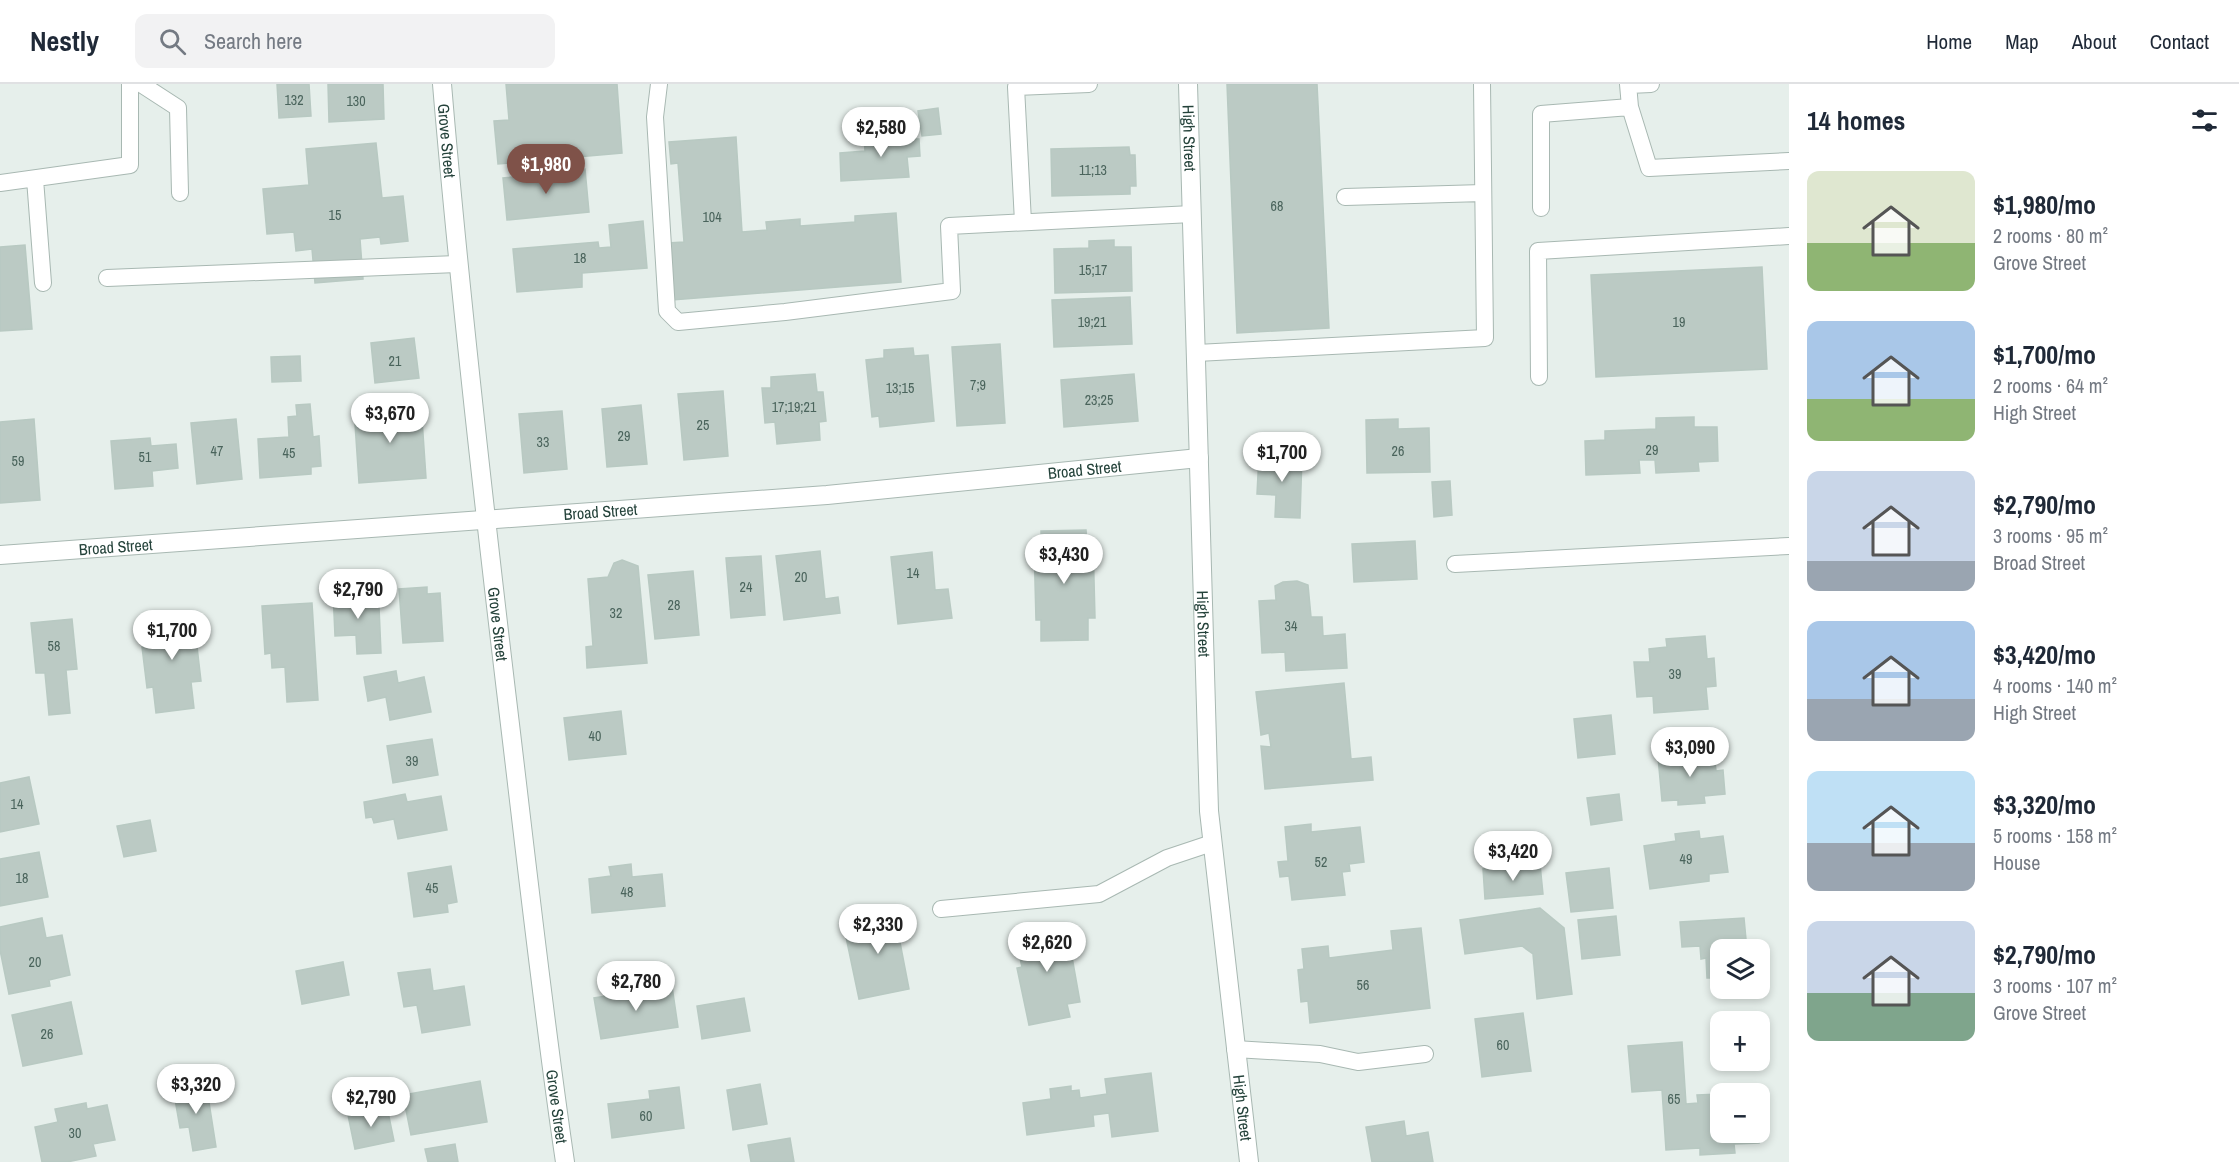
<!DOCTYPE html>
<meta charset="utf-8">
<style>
body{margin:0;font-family:"Archivo Narrow",sans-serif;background:#f2f2f3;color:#1f2937;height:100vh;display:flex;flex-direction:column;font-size:22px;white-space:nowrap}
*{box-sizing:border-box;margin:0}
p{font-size:20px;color:#747a83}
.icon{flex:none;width:33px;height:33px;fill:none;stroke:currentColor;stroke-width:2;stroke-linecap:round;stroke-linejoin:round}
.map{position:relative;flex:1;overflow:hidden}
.sheet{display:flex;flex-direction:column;background:#fff;width:450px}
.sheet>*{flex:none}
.controls{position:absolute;left:1710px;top:855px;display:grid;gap:12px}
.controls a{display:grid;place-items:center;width:60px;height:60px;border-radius:12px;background:#fff;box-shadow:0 3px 9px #0003;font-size:30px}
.price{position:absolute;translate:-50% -51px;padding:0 14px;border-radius:21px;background:#fff;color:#222;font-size:20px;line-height:39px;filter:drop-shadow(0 2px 3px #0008)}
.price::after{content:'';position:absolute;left:50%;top:36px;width:18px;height:14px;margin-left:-9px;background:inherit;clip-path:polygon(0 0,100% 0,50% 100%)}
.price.current{background:#7f5249;color:#fff}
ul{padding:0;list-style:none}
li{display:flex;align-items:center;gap:18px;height:150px;padding:0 18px}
li span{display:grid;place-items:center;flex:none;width:168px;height:120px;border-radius:12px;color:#555}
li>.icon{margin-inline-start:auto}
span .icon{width:72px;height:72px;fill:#fffc;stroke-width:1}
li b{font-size:26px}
h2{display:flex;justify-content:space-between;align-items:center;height:72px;padding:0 18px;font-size:26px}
header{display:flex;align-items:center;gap:36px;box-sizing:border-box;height:84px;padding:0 30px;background:#fff;border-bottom:2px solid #e0e1e3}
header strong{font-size:28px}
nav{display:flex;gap:33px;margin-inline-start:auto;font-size:21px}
.search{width:420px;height:54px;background:#f2f2f3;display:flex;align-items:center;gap:15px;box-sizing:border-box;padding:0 21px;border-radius:12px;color:#747a83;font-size:22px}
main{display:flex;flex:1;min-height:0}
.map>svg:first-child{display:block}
.building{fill:#bbcac4;stroke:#b8c9c2;stroke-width:1.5}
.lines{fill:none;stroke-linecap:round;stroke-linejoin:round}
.service-casing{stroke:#a8b8b2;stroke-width:18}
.minor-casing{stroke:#a8b8b2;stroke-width:20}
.tertiary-casing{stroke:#a8b8b2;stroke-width:20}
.service{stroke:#fff;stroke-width:16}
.minor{stroke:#fff;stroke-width:18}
.tertiary{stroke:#fff;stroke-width:18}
.labels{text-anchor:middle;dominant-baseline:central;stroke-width:5;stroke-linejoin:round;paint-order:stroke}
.number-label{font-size:14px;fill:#4a645c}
.street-label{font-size:16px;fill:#24423a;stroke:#f7fbf9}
</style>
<header>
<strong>Nestly</strong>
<div class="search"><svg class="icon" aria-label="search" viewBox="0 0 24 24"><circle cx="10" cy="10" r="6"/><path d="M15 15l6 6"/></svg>Search here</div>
<nav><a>Home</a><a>Map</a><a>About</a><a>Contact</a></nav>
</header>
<main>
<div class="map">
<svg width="1789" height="1078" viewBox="0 0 1789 1078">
<rect width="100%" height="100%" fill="#e6efeb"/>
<path class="building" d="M277,0H309L311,32L279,34Z
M328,0H383L384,35L329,38Z
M506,0H617L622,69L498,80L494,37L509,36Z
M1227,0H1317L1329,244L1237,249Z
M938,24L941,50L922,52L918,27Z
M908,43L909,55H919L920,72L907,73L909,93L841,97L840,69L865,67L864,53L897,50V44Z
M736,53L742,148L767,146L766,138L800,135V142L855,138V132L896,129L901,198L672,216L668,159L684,158L678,79L671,80L669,58Z
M376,59L382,114L403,112L408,157L381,160L380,153L360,155L363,195L315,199L312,165L296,167L294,148L267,150L263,105L309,101L306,65Z
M1129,63L1130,71H1135L1136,102H1130V110L1052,112L1051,65Z
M585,85L589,128L507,136L503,94Z
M643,137L647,184L582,189V203L517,208L513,165L598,158L599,164L611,163L609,141Z
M1114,156V163H1131L1132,207L1055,209L1054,165L1089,164V157Z
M25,161L32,245L0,247V163Z
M1762,183L1767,285L1596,293L1591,191Z
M1130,213L1132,260L1054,263L1052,216Z
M414,254L419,294L375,299L371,259Z
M1000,260L1005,339L957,342L952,263Z
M913,264L914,272L928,271L934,337L880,343L879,332L872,333L866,276L884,274V266Z
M300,272L301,297L272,298L271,273Z
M815,290L817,308H823L826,337L819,338L820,356L777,360L775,338L765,339L762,304H771V293Z
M1134,290L1138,337L1064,343L1061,296Z
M723,307L728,372L684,376L678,310Z
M310,320L313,353L319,352L321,382L311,383V390L260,394L258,355L289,353L288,333L297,332L296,321Z
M421,320L426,394L359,399L354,325Z
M641,321L647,380L607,383L602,325Z
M562,327L567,385L524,389L519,330Z
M1694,333V343H1717L1718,377L1698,378L1699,387L1656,389L1655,376H1639L1640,389L1586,391L1585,357L1605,356V347L1656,345V334Z
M34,335L40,416L0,419V338Z
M236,335L242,395L197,400L191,339Z
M1398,335V345L1429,344L1430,388L1367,389L1366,336Z
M150,354L151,362L176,360L178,384L152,387L153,402L115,405L111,357Z
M1259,371L1302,372L1300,434L1275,433L1276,411L1257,410Z
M1450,397L1452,431L1434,433L1432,398Z
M1086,446L1087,457H1093L1095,534H1088V556L1041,557V536H1036L1034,459H1041V447Z
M1415,457L1417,495L1354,498L1352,460Z
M820,467L825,515L838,513L840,529L784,536L776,472Z
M932,468L935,506L948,505L952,534L898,540L891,473Z
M761,472L765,531L731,534L726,474Z
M622,476L638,482L647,579L587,584L586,563L593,562L588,495L608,493L614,479Z
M693,487L699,551L655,555L648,491Z
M1297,497L1308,501L1311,533H1322L1323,552L1345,550L1347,584L1286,587L1285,568L1262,569L1259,517L1276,516L1275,502L1283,498Z
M427,503V510L440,509L443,557L403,559L399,505Z
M369,505L370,523H379L381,569L357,570L356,551L335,552L333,507Z
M312,519L318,616L287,618L285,583L272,584L271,569L265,570L262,522Z
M193,528L201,597L191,598L194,624L156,629L153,603L147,604L142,563L151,562L148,533Z
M72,535L77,585L66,586L70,629L49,631L45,589H36L31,539Z
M1705,552L1707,575L1714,574L1716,602L1706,603L1708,625L1654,629L1653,612L1637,613L1634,578H1650L1649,565L1667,563L1666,555Z
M396,587L398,599L424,593L431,628L390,636L386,613L368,617L364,593Z
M1344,599L1351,675L1371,673L1373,696L1265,705L1261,662L1271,663L1269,649L1261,651L1256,608Z
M621,627L626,670L569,676L564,634Z
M1611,631L1615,670L1578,674L1574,635Z
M432,655L438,691L393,699L387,662Z
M1714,668L1716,687L1723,686L1725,710L1704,712L1705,719L1678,721V716L1662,717L1658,673Z
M29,693L39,740L0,748V699Z
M405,710L407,718L441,712L447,746L398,755L394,735L374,739L372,733L366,734L364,718Z
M1619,710L1622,736L1591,741L1587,714Z
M150,736L156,767L124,773L117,742Z
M1311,740V748L1360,743L1364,778L1349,780L1350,787L1342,788L1345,811L1292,816L1289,792L1280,793L1278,778L1288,777L1285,743Z
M1699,747L1700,755L1723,752L1728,788L1709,790V797L1650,805L1644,762L1676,757L1675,750Z
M39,768L48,813L0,822V775Z
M631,780L632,793L662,790L665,822L592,829L589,795L611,792L609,783Z
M1540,780L1543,810L1485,815L1483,785Z
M451,782L457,818L447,820L448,828L414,833L408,789Z
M1609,784L1613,824L1571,828L1566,789Z
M893,822L909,905L859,915L846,853L862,850L858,829Z
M1540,824L1564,844L1572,910L1537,915L1533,870L1522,862L1465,870L1460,836Z
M1616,832L1620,871L1582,875L1578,836Z
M42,834L46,854L62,851L70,891L49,896L50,902L9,910L0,866V843Z
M1744,834L1747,866H1720V894H1707L1706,874L1701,875L1700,862L1682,863L1680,838Z
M1066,839L1080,918L1067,920L1070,933L1029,941L1017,884L1022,883L1014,848Z
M1421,844L1430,924L1310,939L1308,917L1301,918L1298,886L1304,885L1302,865L1328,862L1329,874L1393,866L1391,847Z
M343,878L349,911L302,920L296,887Z
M430,885L433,907L464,902L470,941L422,949L417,921L404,923L398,889Z
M672,902L678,943L601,955L594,914Z
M744,914L750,947L702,955L697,922Z
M71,918L82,970L23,982L12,931Z
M1523,929L1531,987L1482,993L1475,935Z
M1682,958L1686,1020L1698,1019L1697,1011L1720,1010V1048H1759V1059L1734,1060L1735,1069L1700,1071V1064L1666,1066L1662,1006L1632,1008L1628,962Z
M1151,989L1158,1047L1112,1053L1109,1029L1093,1031L1094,1042L1027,1051L1023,1019L1051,1015L1050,1005L1071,1002V1007L1079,1006L1080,1014L1107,1010L1105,995Z
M480,997L487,1038L411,1051L403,1011Z
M206,999L216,1063L193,1067L189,1043L180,1044L173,1004Z
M760,1000L767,1040L733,1046L727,1006Z
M679,1003L684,1044L612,1054L608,1020L650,1015L649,1007Z
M86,1019L87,1025L107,1021L115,1056L93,1060L96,1072L67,1078H42L35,1043L58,1038L55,1025Z
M387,1023L394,1057L355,1065L348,1031Z
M1404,1037L1406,1052L1428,1048L1433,1078H1372L1366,1043Z
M790,1054L794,1078H751L748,1061Z
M455,1060L458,1078H428L425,1065Z"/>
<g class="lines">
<g class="service-casing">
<path id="service" d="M141,0L178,24L180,109
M659,0L655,33L667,227L678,238L785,228L952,207L949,142L1192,130
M1629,1L1651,0
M1630,23L1649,84L1789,77
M35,95L43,199
M0,99L130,81V0
M1345,113L1483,109
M1541,124V30L1630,23L1628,0
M1023,138L1016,3L1089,0
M107,194L457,180
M1197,269L1485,254L1482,0
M1539,293L1538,167L1789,152
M1455,480L1789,462
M941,825L1099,810L1167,774L1212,759
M1235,965L1320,970L1358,978L1425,970"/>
</g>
<g class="minor-casing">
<g id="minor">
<path id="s1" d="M442,0C459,203 482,405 506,607C525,764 542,922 565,1078"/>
<path id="s2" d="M0,471L827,411L1199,374"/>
</g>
</g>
<g class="tertiary-casing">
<g id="tertiary">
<path id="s3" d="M1188,0L1209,727L1249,1078"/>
</g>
</g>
<use href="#service" class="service"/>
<use href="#minor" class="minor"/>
<use href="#tertiary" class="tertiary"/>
</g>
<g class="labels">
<g class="number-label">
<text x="294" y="16">132</text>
<text x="356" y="17">130</text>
<text x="1093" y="86">11;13</text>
<text x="1277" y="122">68</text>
<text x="335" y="131">15</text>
<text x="712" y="133">104</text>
<text x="580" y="174">18</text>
<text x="1093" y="186">15;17</text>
<text x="1092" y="238">19;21</text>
<text x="1679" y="238">19</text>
<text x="395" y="277">21</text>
<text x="978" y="301">7;9</text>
<text x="900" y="304">13;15</text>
<text x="1099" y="316">23;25</text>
<text x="794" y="323">17;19;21</text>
<text x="703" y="341">25</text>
<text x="624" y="352">29</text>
<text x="543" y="358">33</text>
<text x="1652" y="366">29</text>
<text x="217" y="367">47</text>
<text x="1398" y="367">26</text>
<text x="289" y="369">45</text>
<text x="145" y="373">51</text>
<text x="18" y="377">59</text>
<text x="913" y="489">14</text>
<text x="801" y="493">20</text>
<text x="746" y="503">24</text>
<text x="674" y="521">28</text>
<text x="616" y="529">32</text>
<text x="1291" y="542">34</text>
<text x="54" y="562">58</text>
<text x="1675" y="590">39</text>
<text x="595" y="652">40</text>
<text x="412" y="677">39</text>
<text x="17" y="720">14</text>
<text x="1686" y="775">49</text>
<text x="1321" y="778">52</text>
<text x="22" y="794">18</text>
<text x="432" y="804">45</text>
<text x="627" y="808">48</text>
<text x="35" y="878">20</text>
<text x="1363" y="901">56</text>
<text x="47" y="950">26</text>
<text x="1503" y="961">60</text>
<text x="1674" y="1015">65</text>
<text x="646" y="1032">60</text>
<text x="75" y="1049">30</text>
</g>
<g class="street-label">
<text stroke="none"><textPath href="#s3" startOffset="54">High Street</textPath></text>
<text stroke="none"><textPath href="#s1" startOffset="57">Grove Street</textPath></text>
<text stroke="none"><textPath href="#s2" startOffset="1088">Broad Street</textPath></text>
<text stroke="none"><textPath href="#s2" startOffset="602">Broad Street</textPath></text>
<text stroke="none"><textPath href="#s2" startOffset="116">Broad Street</textPath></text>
<text stroke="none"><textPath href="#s1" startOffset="543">Grove Street</textPath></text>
<text stroke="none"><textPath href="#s3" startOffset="540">High Street</textPath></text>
<text stroke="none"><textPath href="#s1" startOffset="1029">Grove Street</textPath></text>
<text stroke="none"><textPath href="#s3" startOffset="1026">High Street</textPath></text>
</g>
</g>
</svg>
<div class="controls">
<a><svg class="icon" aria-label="layers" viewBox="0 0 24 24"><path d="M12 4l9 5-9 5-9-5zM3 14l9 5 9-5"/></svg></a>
<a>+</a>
<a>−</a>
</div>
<b class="price" style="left:881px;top:74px">$2,580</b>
<b class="price current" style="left:546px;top:111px">$1,980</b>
<b class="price" style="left:390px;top:360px">$3,670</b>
<b class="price" style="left:1282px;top:399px">$1,700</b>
<b class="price" style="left:1064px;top:501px">$3,430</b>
<b class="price" style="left:358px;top:536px">$2,790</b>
<b class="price" style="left:172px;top:577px">$1,700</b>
<b class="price" style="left:1690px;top:694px">$3,090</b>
<b class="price" style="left:1513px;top:798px">$3,420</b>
<b class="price" style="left:878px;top:871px">$2,330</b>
<b class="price" style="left:1047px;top:889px">$2,620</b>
<b class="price" style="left:636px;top:928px">$2,780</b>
<b class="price" style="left:196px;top:1031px">$3,320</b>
<b class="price" style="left:371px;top:1044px">$2,790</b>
</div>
<section class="sheet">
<h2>14 homes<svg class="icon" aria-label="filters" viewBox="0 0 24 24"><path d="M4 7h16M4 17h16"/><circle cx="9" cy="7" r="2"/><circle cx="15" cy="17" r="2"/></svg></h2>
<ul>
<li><span style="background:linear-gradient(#dfe7d0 60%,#8fb573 0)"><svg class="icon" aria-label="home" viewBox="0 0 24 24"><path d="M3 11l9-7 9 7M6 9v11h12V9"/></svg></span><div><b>$1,980/mo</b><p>2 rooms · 80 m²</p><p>Grove Street</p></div></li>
<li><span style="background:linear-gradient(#a9c7e8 65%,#8fb573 0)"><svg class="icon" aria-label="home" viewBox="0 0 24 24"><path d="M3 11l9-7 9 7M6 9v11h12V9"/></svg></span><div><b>$1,700/mo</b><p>2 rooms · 64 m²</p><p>High Street</p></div></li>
<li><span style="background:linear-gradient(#c9d6e8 75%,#9aa5b1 0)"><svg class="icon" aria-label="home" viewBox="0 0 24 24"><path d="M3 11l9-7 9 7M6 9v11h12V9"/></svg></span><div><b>$2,790/mo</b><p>3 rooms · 95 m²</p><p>Broad Street</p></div></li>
<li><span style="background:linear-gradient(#a9c7e8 65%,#9aa5b1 0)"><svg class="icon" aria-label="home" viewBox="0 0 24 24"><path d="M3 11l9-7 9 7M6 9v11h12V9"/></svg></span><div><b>$3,420/mo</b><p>4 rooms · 140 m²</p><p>High Street</p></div></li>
<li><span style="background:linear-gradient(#bfe0f5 60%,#9aa5b1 0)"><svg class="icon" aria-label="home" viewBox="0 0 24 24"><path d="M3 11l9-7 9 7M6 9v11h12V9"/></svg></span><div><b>$3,320/mo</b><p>5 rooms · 158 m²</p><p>House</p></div></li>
<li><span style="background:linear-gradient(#c9d6e8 60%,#7fa58c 0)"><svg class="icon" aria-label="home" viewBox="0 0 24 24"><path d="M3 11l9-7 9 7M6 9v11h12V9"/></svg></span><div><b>$2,790/mo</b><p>3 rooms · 107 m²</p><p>Grove Street</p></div></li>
</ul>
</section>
</main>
